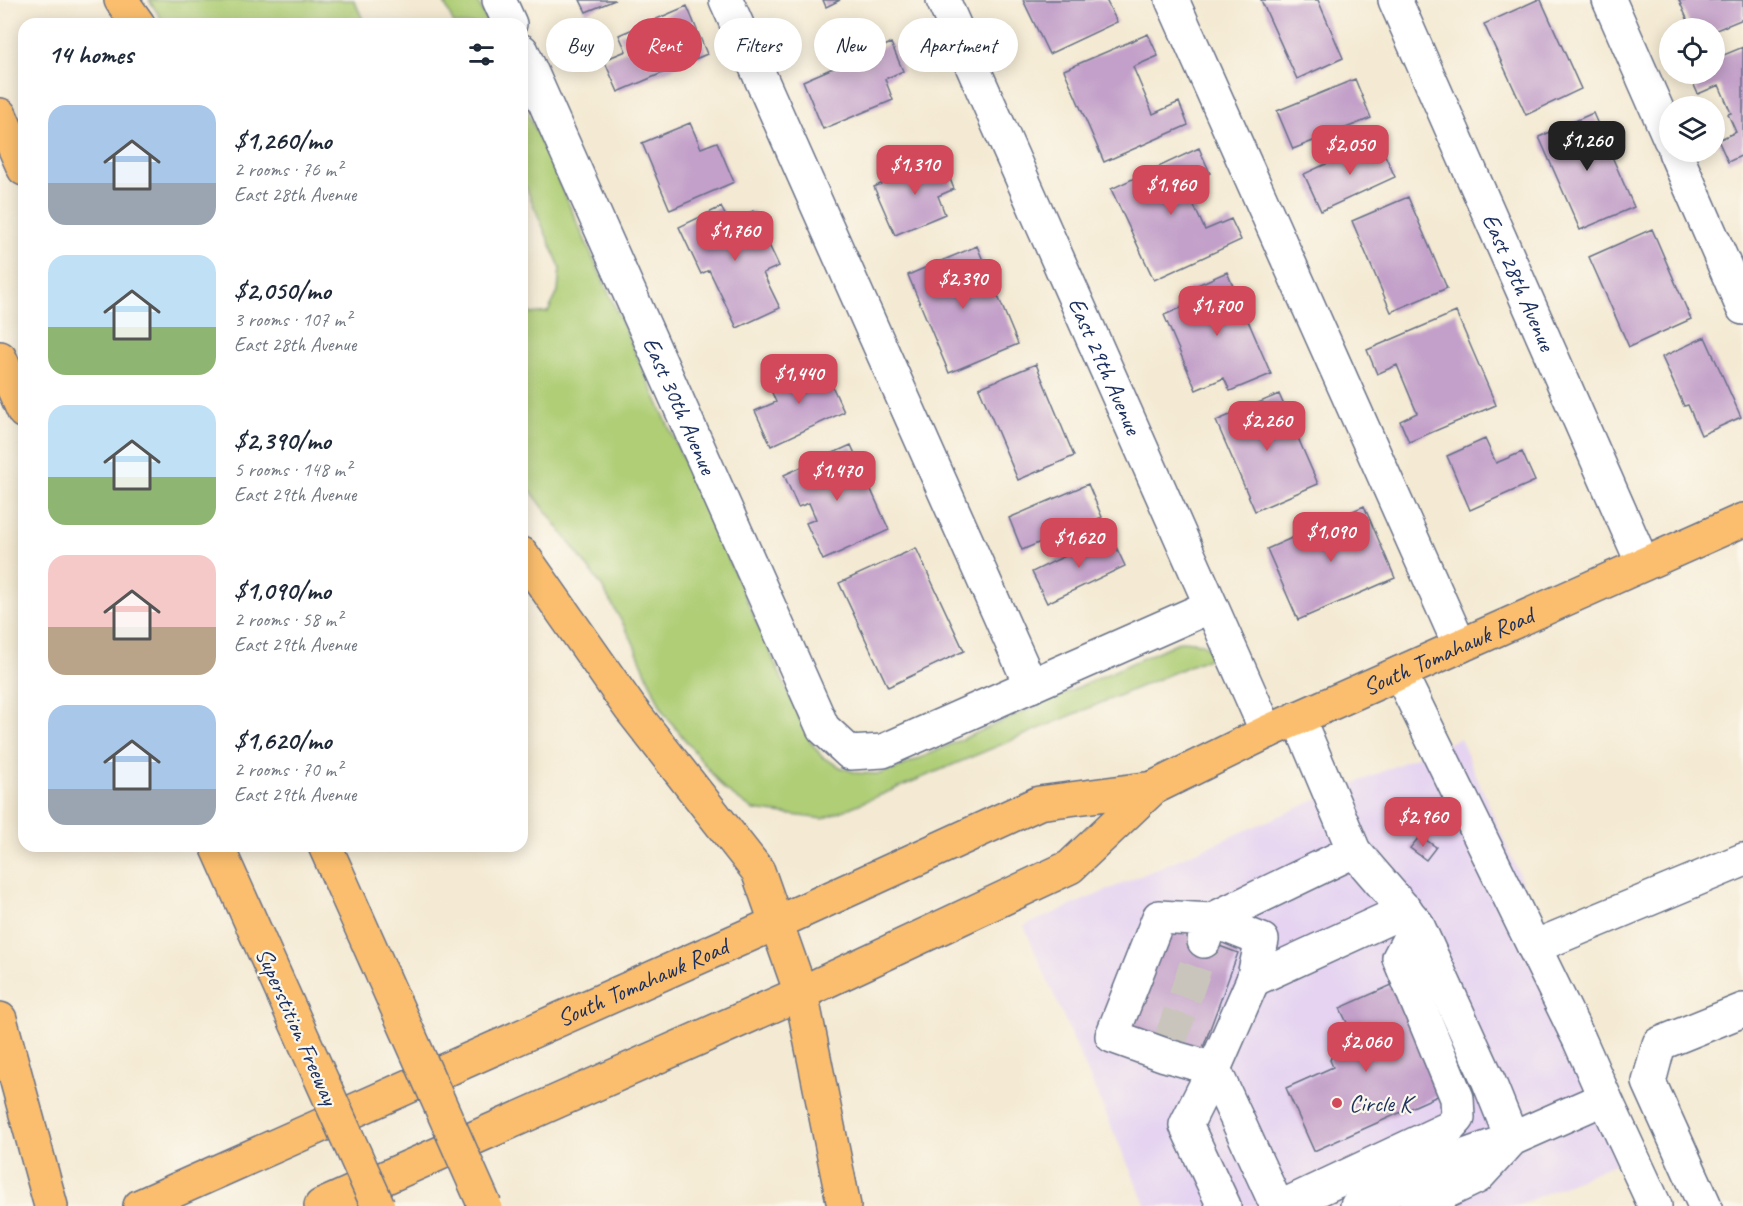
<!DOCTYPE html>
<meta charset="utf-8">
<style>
body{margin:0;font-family:Caveat,sans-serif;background:#f2f2f3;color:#1f2937;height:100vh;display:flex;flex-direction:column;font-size:22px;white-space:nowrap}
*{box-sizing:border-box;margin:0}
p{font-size:20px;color:#747a83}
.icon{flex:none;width:33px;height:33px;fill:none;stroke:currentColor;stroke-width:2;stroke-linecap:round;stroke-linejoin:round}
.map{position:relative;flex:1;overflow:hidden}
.panel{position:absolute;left:18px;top:18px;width:510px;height:834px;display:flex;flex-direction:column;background:#fff;border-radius:18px;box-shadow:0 3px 15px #0003}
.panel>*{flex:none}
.banner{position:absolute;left:546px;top:18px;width:570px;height:54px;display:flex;gap:12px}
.buttons{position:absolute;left:1659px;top:18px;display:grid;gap:12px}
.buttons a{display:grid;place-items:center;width:66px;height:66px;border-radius:50%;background:#fff;box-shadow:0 3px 15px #0003;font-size:30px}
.price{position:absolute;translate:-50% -51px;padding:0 14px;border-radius:12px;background:#d1495b;color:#fff;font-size:20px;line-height:39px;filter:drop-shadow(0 2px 3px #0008)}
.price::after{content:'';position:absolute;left:50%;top:36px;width:18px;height:14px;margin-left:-9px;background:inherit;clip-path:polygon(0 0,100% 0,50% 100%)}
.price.selected{background:#222;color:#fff}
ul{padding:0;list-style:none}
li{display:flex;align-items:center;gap:18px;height:150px;padding:0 30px}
li span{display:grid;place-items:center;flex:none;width:168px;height:120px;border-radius:18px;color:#555}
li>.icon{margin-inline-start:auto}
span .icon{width:72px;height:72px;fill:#fffc;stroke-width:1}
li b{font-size:26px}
h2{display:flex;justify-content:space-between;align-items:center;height:72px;padding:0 30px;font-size:26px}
.chip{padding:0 21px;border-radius:27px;background:#fff;box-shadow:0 3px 15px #0003;font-size:21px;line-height:54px}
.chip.selected{background:#d1495b;color:#fff}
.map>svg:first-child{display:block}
.built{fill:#e5d3f1}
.green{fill:#afce76;stroke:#657e6a;stroke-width:1.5}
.building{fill:#c3a0c9}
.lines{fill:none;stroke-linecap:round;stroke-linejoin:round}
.minor-tunnel{stroke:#c9c5bc;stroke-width:33;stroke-dasharray:33 16;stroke-linecap:butt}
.minor-casing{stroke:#677087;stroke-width:36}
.major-casing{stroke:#677087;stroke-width:36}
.highway-casing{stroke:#677087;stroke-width:36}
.minor{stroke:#fff;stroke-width:33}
.major{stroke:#fabe6e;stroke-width:33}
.highway{stroke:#fabe6e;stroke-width:33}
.highway-bridge-casing{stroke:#677087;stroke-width:36;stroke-linecap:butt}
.highway-bridge{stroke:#fabe6e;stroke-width:33}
.poi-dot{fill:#d1495b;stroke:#fbf7ec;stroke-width:2}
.labels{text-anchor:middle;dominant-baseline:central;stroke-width:4.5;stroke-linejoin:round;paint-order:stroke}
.street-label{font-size:24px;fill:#1b2f5e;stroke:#fbf7ec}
.poi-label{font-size:24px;fill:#1b2f5e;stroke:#fbf7ec;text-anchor:start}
</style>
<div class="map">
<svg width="1743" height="1206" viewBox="0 0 1743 1206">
<rect width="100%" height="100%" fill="#fbf7ec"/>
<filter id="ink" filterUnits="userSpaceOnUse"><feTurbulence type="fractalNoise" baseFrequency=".0167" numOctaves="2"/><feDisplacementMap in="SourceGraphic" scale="12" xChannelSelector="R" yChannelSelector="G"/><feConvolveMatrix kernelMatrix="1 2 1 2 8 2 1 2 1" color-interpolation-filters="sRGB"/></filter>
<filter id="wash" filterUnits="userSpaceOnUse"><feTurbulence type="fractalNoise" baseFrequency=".008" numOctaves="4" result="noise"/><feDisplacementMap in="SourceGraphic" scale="24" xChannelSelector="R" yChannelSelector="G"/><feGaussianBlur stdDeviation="1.35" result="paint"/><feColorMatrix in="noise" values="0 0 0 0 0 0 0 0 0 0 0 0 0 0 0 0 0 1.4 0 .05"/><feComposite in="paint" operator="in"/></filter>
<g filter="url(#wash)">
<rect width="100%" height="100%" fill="#f4ead3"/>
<path class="built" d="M1460,738L1639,1153L1517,1206H1146L1024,926Z"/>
<path class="green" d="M149,0H354L365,24H165Z
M443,0H477L488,24H454Z
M522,100L810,741L822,757L842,768L858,773L879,774L896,769L1181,641C1199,642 1204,642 1216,655L823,819L753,810L724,789L663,712L632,640L601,585L522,479V302L531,314L548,312L558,292L560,267L522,178Z"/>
<g id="blocks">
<path class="building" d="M580,0H615L586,12Z
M823,0H840L826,7Z
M1023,0H1106L1117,22L1049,54Z
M1261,0H1318L1343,58L1297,79Z
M1537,0H1541L1581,89L1526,115L1484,24Z
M1679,0H1743V19L1714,31V28H1691Z
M687,6L707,54L618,92L604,60L626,51L619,35Z
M1148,34L1158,56L1133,67L1153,114L1179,102L1188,125L1104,162L1064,70Z
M891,43L903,71L885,79L893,100L823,129L803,81Z
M1743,47V155L1728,162L1718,140L1736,132L1728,114L1731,113L1719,85L1698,94L1689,74H1714V59Z
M1355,79L1371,118L1293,149L1277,111Z
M1593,113L1634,207L1580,230L1539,137Z
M690,123L701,148L717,142L734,182L670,210L642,143Z
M1378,140L1395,177L1321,211L1304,174Z
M1199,148L1210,173L1184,184L1205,230L1231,219L1241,240L1154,280L1111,189Z
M942,158L954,189L938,196L945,214L895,235L874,187Z
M1408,197L1447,288L1391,312L1352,221Z
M721,207L729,222L753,211L779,266L763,273L780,308L737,328L709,270L701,274L679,227Z
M1652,229L1691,319L1629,347L1589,257Z
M977,246L1018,344L949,373L908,275Z
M1227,272L1271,374L1230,391L1224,378L1196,390L1164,315L1190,304L1184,291Z
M1456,312L1496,405L1409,442L1400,421L1417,413L1397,365L1377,374L1367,350Z
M1705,337L1741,417L1701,435L1688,405L1684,406L1662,357Z
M822,364L844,412L771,446L755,411L776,402L770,388Z
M1036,364L1074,456L1018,480L979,388Z
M1279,394L1318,484L1255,511L1216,421Z
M1485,439L1496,463L1522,452L1535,481L1470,510L1447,456Z
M851,445L889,530L823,560L806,523L816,519L809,503L798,507L784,475Z
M1088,484L1102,517L1062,534L1066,544L1048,552L1043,541L1022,550L1009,518Z
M1364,506L1395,578L1298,620L1267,549Z
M1110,534L1125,566L1047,603L1032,572Z
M916,548L964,651L888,687L839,583Z
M1420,836L1436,847L1426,860L1410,848Z
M1164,925L1238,953L1200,1056L1125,1027Z
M1394,984L1442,1094L1314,1151L1286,1088L1333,1067L1330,1060L1335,1049L1355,1040L1340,1008Z"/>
</g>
</g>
<g filter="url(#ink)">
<use href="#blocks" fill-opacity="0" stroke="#677087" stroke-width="1.5"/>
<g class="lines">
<path class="minor-tunnel" d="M1169,1044L1204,941"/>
<g class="minor-casing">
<g id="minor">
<path d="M499,0L510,24"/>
<path d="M726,0L1031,686"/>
<path id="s1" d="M943,0L1267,732"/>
<path d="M1172,0L1460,646"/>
<path id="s2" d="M1395,0L1643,564"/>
<path d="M1609,0L1670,139"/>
<path id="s3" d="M522,51L823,728L850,753L883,751L1211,606"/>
<path d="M1675,152L1743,308"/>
<path d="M1400,673L1579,1039L1605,1098L1512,1139L1477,1177L1416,1206"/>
<path d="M1298,718L1354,851L1417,924L1489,1082L1512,1139L1462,1157L1357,1206"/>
<path d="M1204,941L1211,920L1262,940L1253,980L1214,1069L1165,1055L1112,1036L1159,917L1211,920L1354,851"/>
<path d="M1534,947L1743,860"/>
<path d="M1253,980L1406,910"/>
<path d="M1214,1069L1186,1125L1224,1206"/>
<path d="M1214,1069L1277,1206"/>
<path d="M1605,1098L1655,1206"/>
<path d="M1283,1206L1449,1128L1458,1118L1457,1098L1399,958L1417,924"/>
<path d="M1705,1206L1649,1082L1659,1044L1743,1010"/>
</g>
</g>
<g class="major-casing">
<g id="major">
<path id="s4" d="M140,1206L776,923L1039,803L1153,788"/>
<path id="s5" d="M321,1206L801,993L1070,867L1153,788L1267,732L1743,520"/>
</g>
</g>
<g class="highway-casing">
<path id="highway" d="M121,0L138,24
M0,115L24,169
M0,358L24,412
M522,554L630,708L758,871L801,993L844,1206
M217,846L292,1014
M325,846L383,976
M0,1019L51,1206"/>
</g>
<use href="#minor" class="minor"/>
<use href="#major" class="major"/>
<use href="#highway" class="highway"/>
<g class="highway-bridge-casing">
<path id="highway-bridge" d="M383,976L485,1206
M292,1014L378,1206"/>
</g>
<use href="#highway-bridge" class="highway-bridge"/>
</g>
</g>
<circle class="poi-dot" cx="1337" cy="1103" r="6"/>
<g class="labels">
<g class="street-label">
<text stroke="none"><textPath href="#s2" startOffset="308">East 28th Avenue</textPath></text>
<text stroke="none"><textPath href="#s1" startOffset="400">East 29th Avenue</textPath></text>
<text stroke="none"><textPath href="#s3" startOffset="388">East 30th Avenue</textPath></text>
<text stroke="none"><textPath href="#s5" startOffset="1262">South Tomahawk Road</textPath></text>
<text stroke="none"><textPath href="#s4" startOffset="550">South Tomahawk Road</textPath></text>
<text transform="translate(297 1026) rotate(66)">Superstition Freeway</text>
</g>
<g class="poi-label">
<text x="1349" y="1103">Circle K</text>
</g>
</g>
</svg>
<div class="buttons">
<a><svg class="icon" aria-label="locate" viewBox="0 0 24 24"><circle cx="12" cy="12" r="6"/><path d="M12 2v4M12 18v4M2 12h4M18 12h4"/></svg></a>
<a><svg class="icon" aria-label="layers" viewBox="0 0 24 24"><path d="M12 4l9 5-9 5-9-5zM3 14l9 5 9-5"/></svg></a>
</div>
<b class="price selected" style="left:1587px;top:172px">$1,260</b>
<b class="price" style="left:1350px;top:176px">$2,050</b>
<b class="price" style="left:915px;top:196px">$1,310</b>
<b class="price" style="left:1171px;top:216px">$1,960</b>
<b class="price" style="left:735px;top:262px">$1,760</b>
<b class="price" style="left:963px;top:310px">$2,390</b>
<b class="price" style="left:1217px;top:337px">$1,700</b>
<b class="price" style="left:799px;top:405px">$1,440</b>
<b class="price" style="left:1267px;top:452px">$2,260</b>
<b class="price" style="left:837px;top:502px">$1,470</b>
<b class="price" style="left:1331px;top:563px">$1,090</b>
<b class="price" style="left:1079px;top:569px">$1,620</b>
<b class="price" style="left:1423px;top:848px">$2,960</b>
<b class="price" style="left:1366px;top:1073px">$2,060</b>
<div class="banner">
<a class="chip">Buy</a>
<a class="chip selected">Rent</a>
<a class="chip">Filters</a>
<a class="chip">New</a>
<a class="chip">Apartment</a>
</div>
<section class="panel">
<h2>14 homes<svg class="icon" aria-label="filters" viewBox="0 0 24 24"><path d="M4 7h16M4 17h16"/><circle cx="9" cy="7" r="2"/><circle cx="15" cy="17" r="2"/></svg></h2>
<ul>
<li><span style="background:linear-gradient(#a9c7e8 65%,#9aa5b1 0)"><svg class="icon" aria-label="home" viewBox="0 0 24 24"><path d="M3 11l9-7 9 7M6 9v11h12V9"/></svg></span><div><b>$1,260/mo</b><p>2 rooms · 76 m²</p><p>East 28th Avenue</p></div></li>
<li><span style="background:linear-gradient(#bfe0f5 60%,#8fb573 0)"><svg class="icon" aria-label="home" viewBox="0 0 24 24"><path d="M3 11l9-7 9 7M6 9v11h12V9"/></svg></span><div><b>$2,050/mo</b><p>3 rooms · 107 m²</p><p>East 28th Avenue</p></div></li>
<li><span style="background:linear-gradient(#bfe0f5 60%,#8fb573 0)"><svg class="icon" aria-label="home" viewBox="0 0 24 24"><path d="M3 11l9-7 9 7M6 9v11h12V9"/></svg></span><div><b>$2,390/mo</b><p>5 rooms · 148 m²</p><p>East 29th Avenue</p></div></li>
<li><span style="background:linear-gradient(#f6c9c9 60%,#b9a48a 0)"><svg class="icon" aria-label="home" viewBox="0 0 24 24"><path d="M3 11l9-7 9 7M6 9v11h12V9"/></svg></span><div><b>$1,090/mo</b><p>2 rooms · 58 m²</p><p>East 29th Avenue</p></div></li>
<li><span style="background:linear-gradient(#a9c7e8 70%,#9aa5b1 0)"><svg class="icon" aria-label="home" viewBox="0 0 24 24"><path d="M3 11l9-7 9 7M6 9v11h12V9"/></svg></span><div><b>$1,620/mo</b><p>2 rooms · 70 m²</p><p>East 29th Avenue</p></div></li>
</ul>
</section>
</div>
